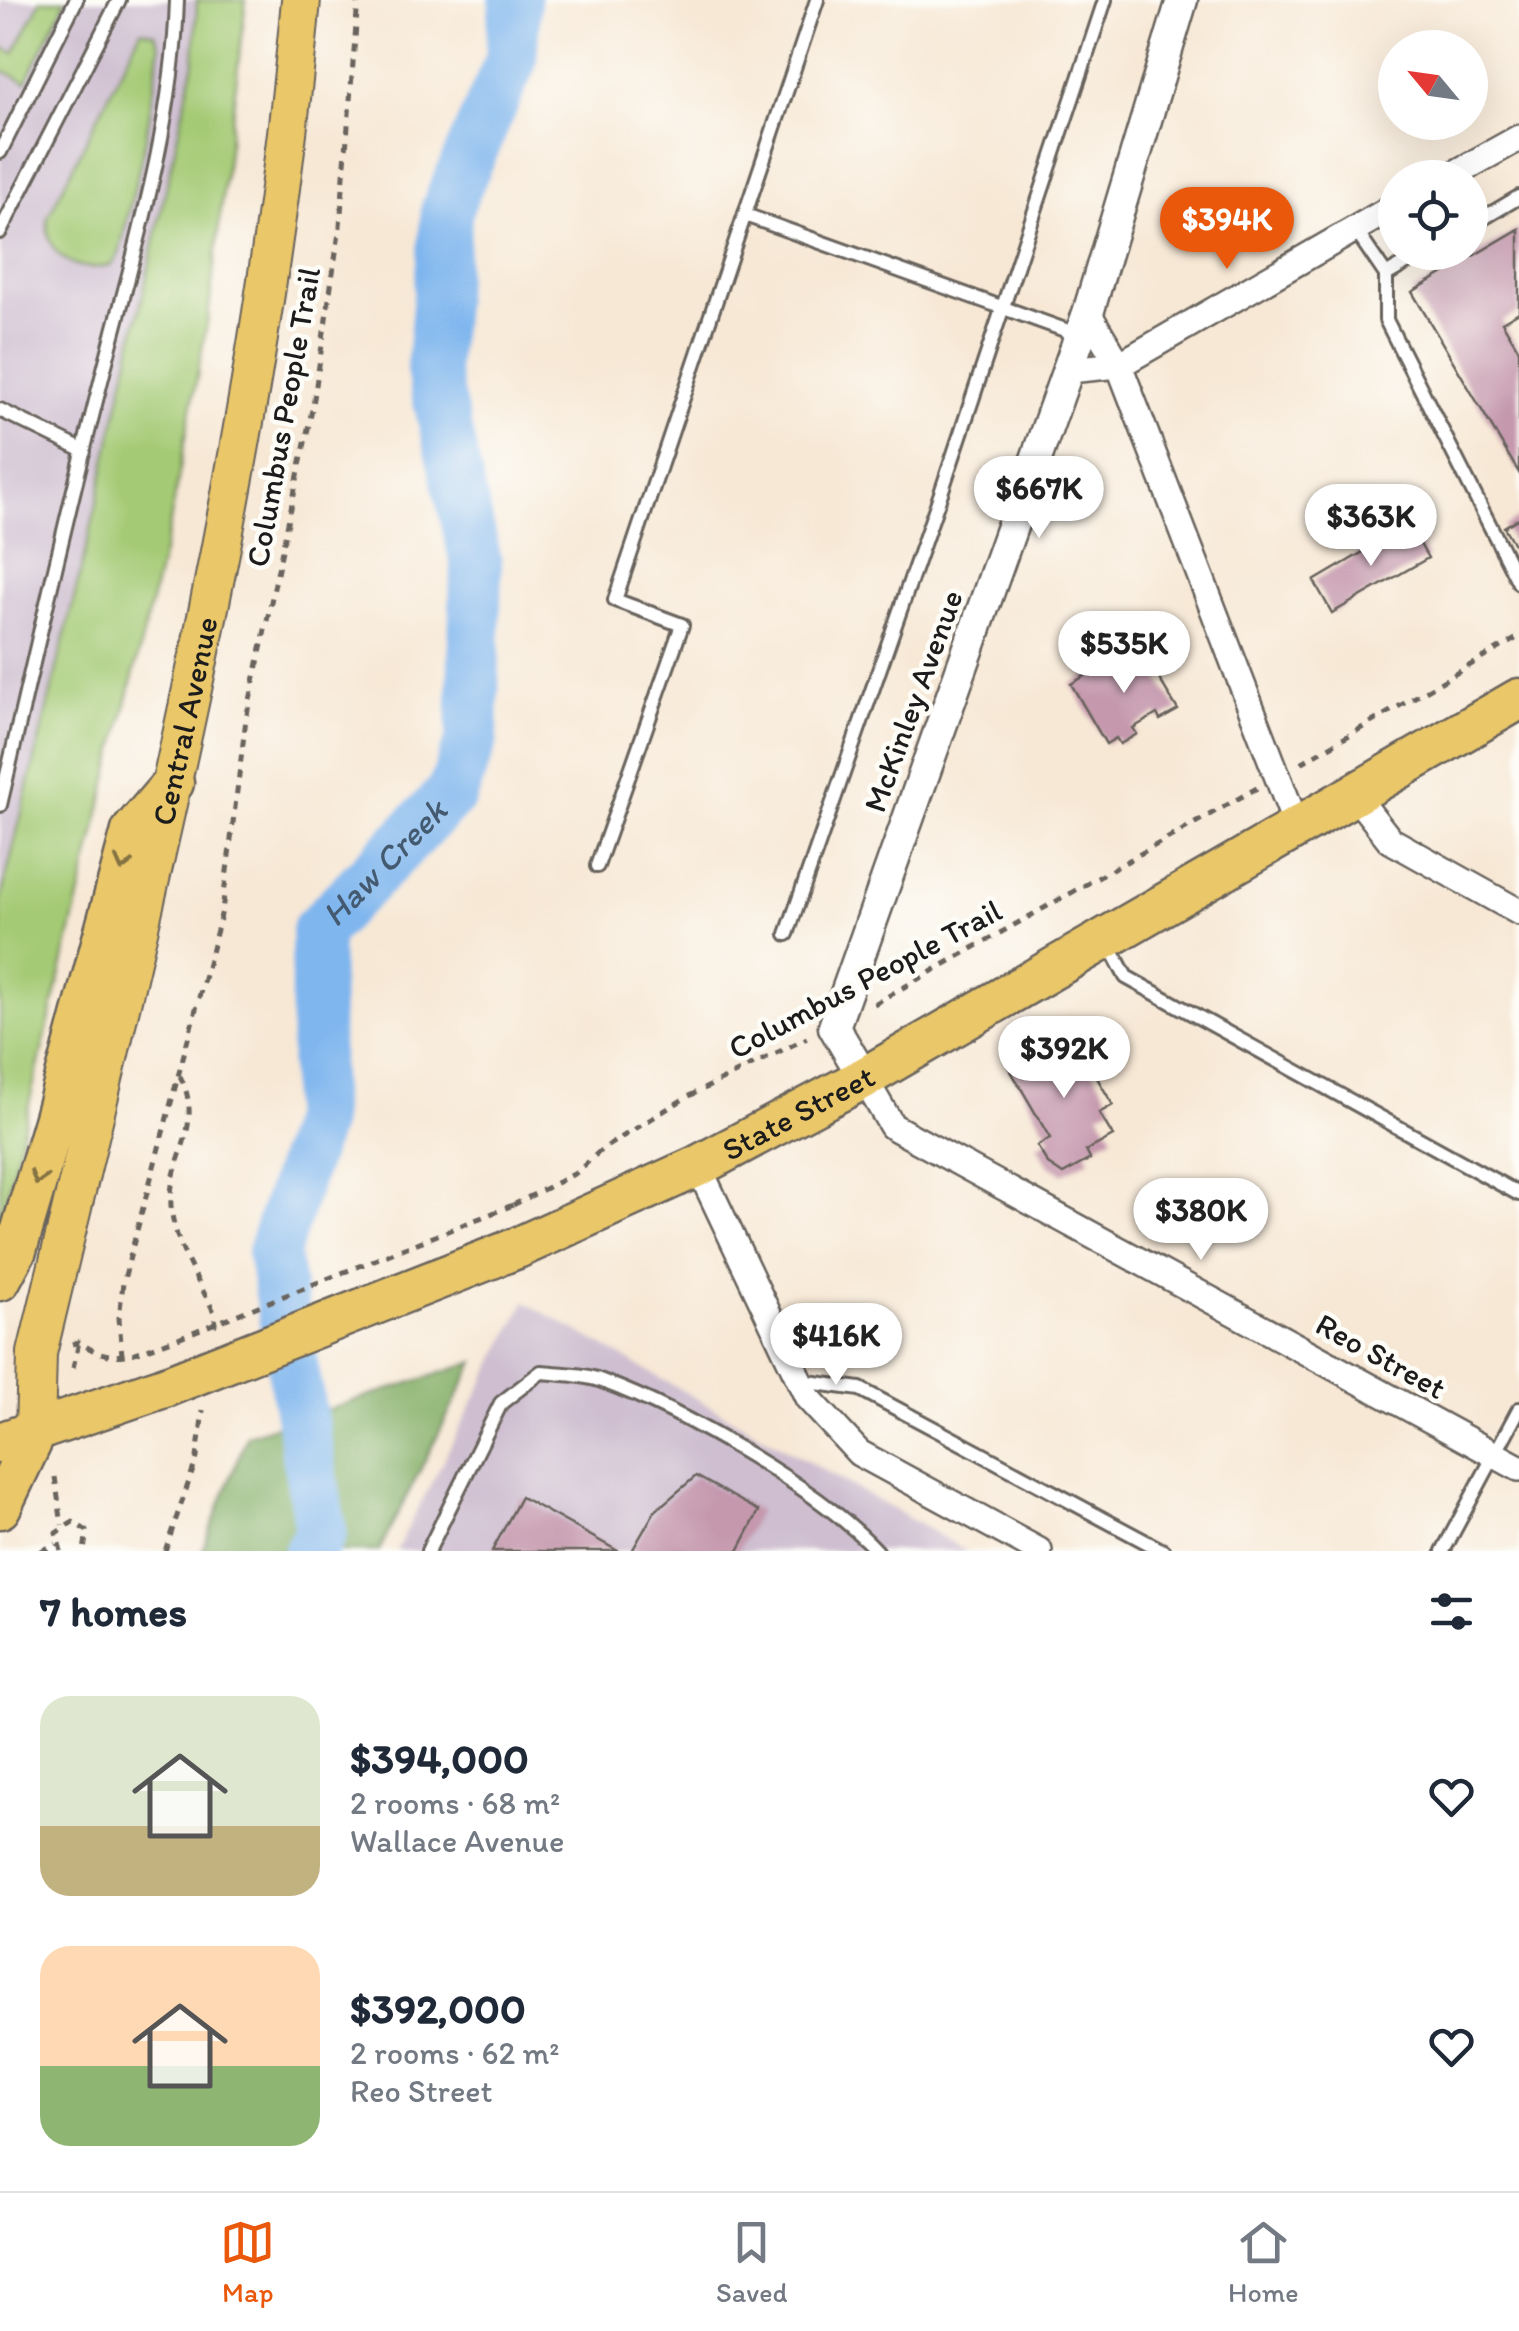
<!DOCTYPE html>
<meta charset="utf-8">
<style>
body{margin:0;font-family:Itim,sans-serif;background:#f2f2f3;color:#1f2937;height:100vh;display:flex;flex-direction:column;font-size:38px;white-space:nowrap}
*{box-sizing:border-box;margin:0}
p{font-size:32px;color:#747a83}
.icon{flex:none;width:55px;height:55px;fill:none;stroke:currentColor;stroke-width:2;stroke-linecap:round;stroke-linejoin:round}
.map{position:relative;height:1551px;overflow:hidden}
.details{display:flex;flex-direction:column;background:#fff;flex:1}
.details>*{flex:none}
.needle{width:65px;rotate:299deg}
.buttons{position:absolute;left:1378px;top:30px;display:grid;gap:20px}
.buttons a{display:grid;place-items:center;width:110px;height:110px;border-radius:50%;background:#fff;box-shadow:0 10px 40px #0002;font-size:50px}
.price{position:absolute;translate:-50% -85px;padding:0 22px;border-radius:35px;background:#fff;color:#222;font-size:32px;line-height:65px;filter:drop-shadow(0 2px 5px #0008)}
.price::after{content:'';position:absolute;left:50%;top:60px;width:30px;height:22px;margin-left:-15px;background:inherit;clip-path:polygon(0 0,100% 0,50% 100%)}
.price.active{background:#ea580c;color:#fff}
ul{padding:0;list-style:none}
li{display:flex;align-items:center;gap:30px;height:250px;padding:0 40px}
li span{display:grid;place-items:center;flex:none;width:280px;height:200px;border-radius:30px;color:#555}
li>.icon{margin-inline-start:auto}
span .icon{width:120px;height:120px;fill:#fffc;stroke-width:1}
li b{font-size:42px}
h2{display:flex;justify-content:space-between;align-items:center;height:120px;padding:0 40px;font-size:42px}
.tabs{display:flex;justify-content:space-around;align-items:center;height:140px;border-top:2px solid #e0e1e3;background:#fff;font-size:28px;color:#747a83}
.tabs a{display:grid;justify-items:center;gap:5px}
.tabs .active{color:#ea580c}
.map>svg:first-child{display:block}
.industrial{fill:#cebed0}
.green{fill:#a4ca74;stroke:#607348;stroke-width:2.5}
.forest{fill:#83ae66;stroke:#506541;stroke-width:2.5}
.lines{fill:none;stroke-linecap:round;stroke-linejoin:round}
.river{stroke:#7fb6ee;stroke-width:52}
.building{fill:#c598ad}
.service-casing{stroke:#69635d;stroke-width:18}
.minor-casing{stroke:#69635d;stroke-width:30}
.tertiary-casing{stroke:#69635d;stroke-width:35}
.primary-casing{stroke:#69635d;stroke-width:42}
.trunk-casing{stroke:#69635d;stroke-width:45}
.path{stroke:#69635d;stroke-width:5;stroke-dasharray:8 8;stroke-linecap:butt}
.service{stroke:#fff;stroke-width:12}
.minor{stroke:#fff;stroke-width:25}
.tertiary{stroke:#fff;stroke-width:30}
.primary{stroke:#eac769;stroke-width:38}
.trunk{stroke:#eac769;stroke-width:40}
.trunk-bridge-casing{stroke:#69635d;stroke-width:45;stroke-linecap:butt}
.path-bridge{stroke:#69635d;stroke-width:5;stroke-dasharray:8 8;stroke-linecap:butt}
.trunk-bridge{stroke:#eac769;stroke-width:40}
.oneway{stroke:#837242}
.labels{text-anchor:middle;dominant-baseline:central;stroke-width:9;stroke-linejoin:round;paint-order:stroke}
.street-label{font-size:32px;fill:#1c1c1c;stroke:#fdfcf7}
.water-label{font-size:35px;font-style:italic;fill:#445a70;stroke:#fdfcf7}
</style>
<div class="map">
<svg width="1519" height="1551" viewBox="0 0 1519 1551">
<rect width="100%" height="100%" fill="#fdfcf7"/>
<filter id="ink" filterUnits="userSpaceOnUse"><feTurbulence type="fractalNoise" baseFrequency=".01" numOctaves="2"/><feDisplacementMap in="SourceGraphic" scale="20" xChannelSelector="R" yChannelSelector="G"/><feConvolveMatrix kernelMatrix="1 2 1 2 8 2 1 2 1" color-interpolation-filters="sRGB"/></filter>
<filter id="wash" filterUnits="userSpaceOnUse"><feTurbulence type="fractalNoise" baseFrequency=".0048" numOctaves="4" result="noise"/><feDisplacementMap in="SourceGraphic" scale="40" xChannelSelector="R" yChannelSelector="G"/><feGaussianBlur stdDeviation="2.25" result="paint"/><feColorMatrix in="noise" values="0 0 0 0 0 0 0 0 0 0 0 0 0 0 0 0 0 1.4 0 .05"/><feComposite in="paint" operator="in"/></filter>
<g filter="url(#wash)">
<rect width="100%" height="100%" fill="#f7e8d5"/>
<path class="industrial" d="M0,0H228L0,1108Z
M525,1302L967,1551H396Z"/>
<path class="green" d="M41,0H66L26,82L0,69V46L14,53Z
M197,0H246L208,318L169,528L0,1224V902L95,512L194,61Z
M141,30L155,34L160,46L146,138L119,254L112,265C75,274 44,257 48,217Z"/>
<path class="forest" d="M475,1362L379,1551H202L247,1435Z"/>
<g class="lines">
<path class="river" id="s1" d="M310,1551L321,1532L273,1252L316,1121L317,931L452,793L472,739L476,562L432,370L447,208L511,60L515,0"/>
</g>
<g id="blocks">
<path class="building" d="M1519,229V312L1502,322L1519,350V473L1412,292Z
M1519,518V553L1504,527Z
M1409,525L1428,558L1332,613L1314,581Z
M1139,645L1178,710L1160,720L1157,714L1133,728L1137,734L1120,744L1116,738L1106,744L1071,684Z
M1069,1030L1113,1105L1099,1113L1113,1136L1086,1151L1090,1159L1063,1174L1048,1164L1037,1146L1050,1138L1008,1066Z
M696,1476L759,1511L738,1551H632L655,1511Z
M521,1497L618,1551H492Z"/>
</g>
</g>
<g filter="url(#ink)">
<use href="#blocks" fill-opacity="0" stroke="#69635d" stroke-width="2.5"/>
<g class="lines">
<g class="service-casing">
<path id="service" d="M0,152L76,0
M748,216L1079,335
M1470,226L1519,197
M1354,228L1386,275V320L1519,583
M0,232L119,0
M1386,275L1425,252
M0,410L84,451
M0,805C33,665 64,524 100,385C132,258 173,132 177,0
M597,866L682,625L615,600L817,0
M787,934L941,493L1105,0
M1108,943L1126,977L1519,1194
M801,1381L860,1389L1163,1551
M428,1551L501,1403L541,1372C561,1374 584,1374 602,1381C683,1411 819,1489 877,1551
M1443,1551L1519,1409"/>
</g>
<g class="minor-casing">
<path id="minor" d="M1447,178L1519,138
M1088,313L1119,365L1297,827
M1069,370L1119,365L1395,206
M1354,794L1390,840L1519,912
M864,1078L892,1126L1519,1468
M698,1166L808,1398L859,1453L1039,1551"/>
</g>
<g class="tertiary-casing">
<path id="tertiary" d="M864,1078L834,1027L1088,313L1182,0"/>
</g>
<g class="primary-casing">
<g id="primary">
<path id="s2" d="M35,1434L37,1353C144,906 260,459 301,0"/>
</g>
</g>
<g class="trunk-casing">
<g id="trunk">
<path id="s3" d="M517,1248L698,1166L864,1078L1519,699"/>
<path d="M0,1280L16,1250L55,1118L132,831L173,783"/>
<path d="M0,1443L164,1387"/>
<path d="M0,1508L35,1434"/>
</g>
</g>
<path class="path" d="M1301,763L1519,637
M874,1004L1257,788
M180,1076C206,1128 168,1156 171,1206C174,1245 199,1281 216,1316L214,1330
M513,1205L576,1173L601,1150L685,1098L807,1038
M72,1344L79,1342C117,1368 138,1351 178,1338
M122,1356L119,1318L123,1283L222,911L246,719L313,405L340,226L358,0
M73,1368L79,1342
M55,1477L62,1525
M41,1551L56,1544
M61,1551L56,1533L73,1522L87,1531L84,1551
M165,1551L197,1458L203,1410"/>
<use href="#service" class="service"/>
<use href="#minor" class="minor"/>
<use href="#tertiary" class="tertiary"/>
<use href="#primary" class="primary"/>
<use href="#trunk" class="trunk"/>
<g class="trunk-bridge-casing">
<path id="trunk-bridge" d="M164,1387L517,1248"/>
</g>
<path class="path-bridge" d="M178,1338L513,1205"/>
<use href="#trunk-bridge" class="trunk-bridge"/>
</g>
<defs><path id="oneway-chevron" d="M-2-3.5L2.5 0L-2 3.5" fill="none" stroke-width="1.6" stroke-linecap="round" stroke-linejoin="round" transform="scale(2.5)"/></defs>
<g class="oneway">
<use href="#oneway-chevron" transform="translate(123 864) rotate(105)"/>
<use href="#oneway-chevron" transform="translate(38 1178) rotate(107)"/>
</g>
</g>
<g class="labels">
<g class="street-label">
<text transform="translate(283 417) rotate(-80)">Columbus People Trail</text>
<text transform="translate(913 701) rotate(-70)">McKinley Avenue</text>
<text stroke="none"><textPath href="#s2" startOffset="730">Central Avenue</textPath></text>
<text transform="translate(865 979) rotate(-28)">Columbus People Trail</text>
<text stroke="none"><textPath href="#s3" startOffset="312">State Street</textPath></text>
<text transform="translate(1381 1356) rotate(29)">Reo Street</text>
</g>
<g class="water-label">
<text stroke="none"><textPath href="#s1" startOffset="730">Haw Creek</textPath></text>
</g>
</g>
</svg>
<div class="buttons">
<a><svg class="needle" viewBox="-14 -14 28 28"><path d="M0-13l5 13h-10z" fill="#e53935"/><path d="M0 13l5-13h-10z" fill="#747a83"/></svg></a>
<a><svg class="icon" aria-label="locate" viewBox="0 0 24 24"><circle cx="12" cy="12" r="6"/><path d="M12 2v4M12 18v4M2 12h4M18 12h4"/></svg></a>
</div>
<b class="price active" style="left:1227px;top:272px">$394K</b>
<b class="price" style="left:1039px;top:541px">$667K</b>
<b class="price" style="left:1371px;top:569px">$363K</b>
<b class="price" style="left:1124px;top:696px">$535K</b>
<b class="price" style="left:1064px;top:1101px">$392K</b>
<b class="price" style="left:1201px;top:1263px">$380K</b>
<b class="price" style="left:836px;top:1388px">$416K</b>
</div>
<section class="details">
<h2>7 homes<svg class="icon" aria-label="filters" viewBox="0 0 24 24"><path d="M4 7h16M4 17h16"/><circle cx="9" cy="7" r="2"/><circle cx="15" cy="17" r="2"/></svg></h2>
<ul>
<li><span style="background:linear-gradient(#dfe7d0 65%,#c2b280 0)"><svg class="icon" aria-label="home" viewBox="0 0 24 24"><path d="M3 11l9-7 9 7M6 9v11h12V9"/></svg></span><div><b>$394,000</b><p>2 rooms · 68 m²</p><p>Wallace Avenue</p></div><svg class="icon" aria-label="heart" viewBox="0 0 24 24"><path d="M12 20l-8-8c-3-5 5-10 8-4 3-6 11-1 8 4z"/></svg></li>
<li><span style="background:linear-gradient(#ffd9b3 60%,#8fb573 0)"><svg class="icon" aria-label="home" viewBox="0 0 24 24"><path d="M3 11l9-7 9 7M6 9v11h12V9"/></svg></span><div><b>$392,000</b><p>2 rooms · 62 m²</p><p>Reo Street</p></div><svg class="icon" aria-label="heart" viewBox="0 0 24 24"><path d="M12 20l-8-8c-3-5 5-10 8-4 3-6 11-1 8 4z"/></svg></li>
</ul>
</section>
<nav class="tabs">
<a class="active"><svg class="icon" aria-label="map" viewBox="0 0 24 24"><path d="M3 6l6-2 6 2 6-2v14l-6 2-6-2-6 2zM9 4v14M15 6v14"/></svg>Map</a>
<a><svg class="icon" aria-label="saved" viewBox="0 0 24 24"><path d="M7 4h10v16l-5-4-5 4z"/></svg>Saved</a>
<a><svg class="icon" aria-label="home" viewBox="0 0 24 24"><path d="M3 11l9-7 9 7M6 9v11h12V9"/></svg>Home</a>
</nav>
